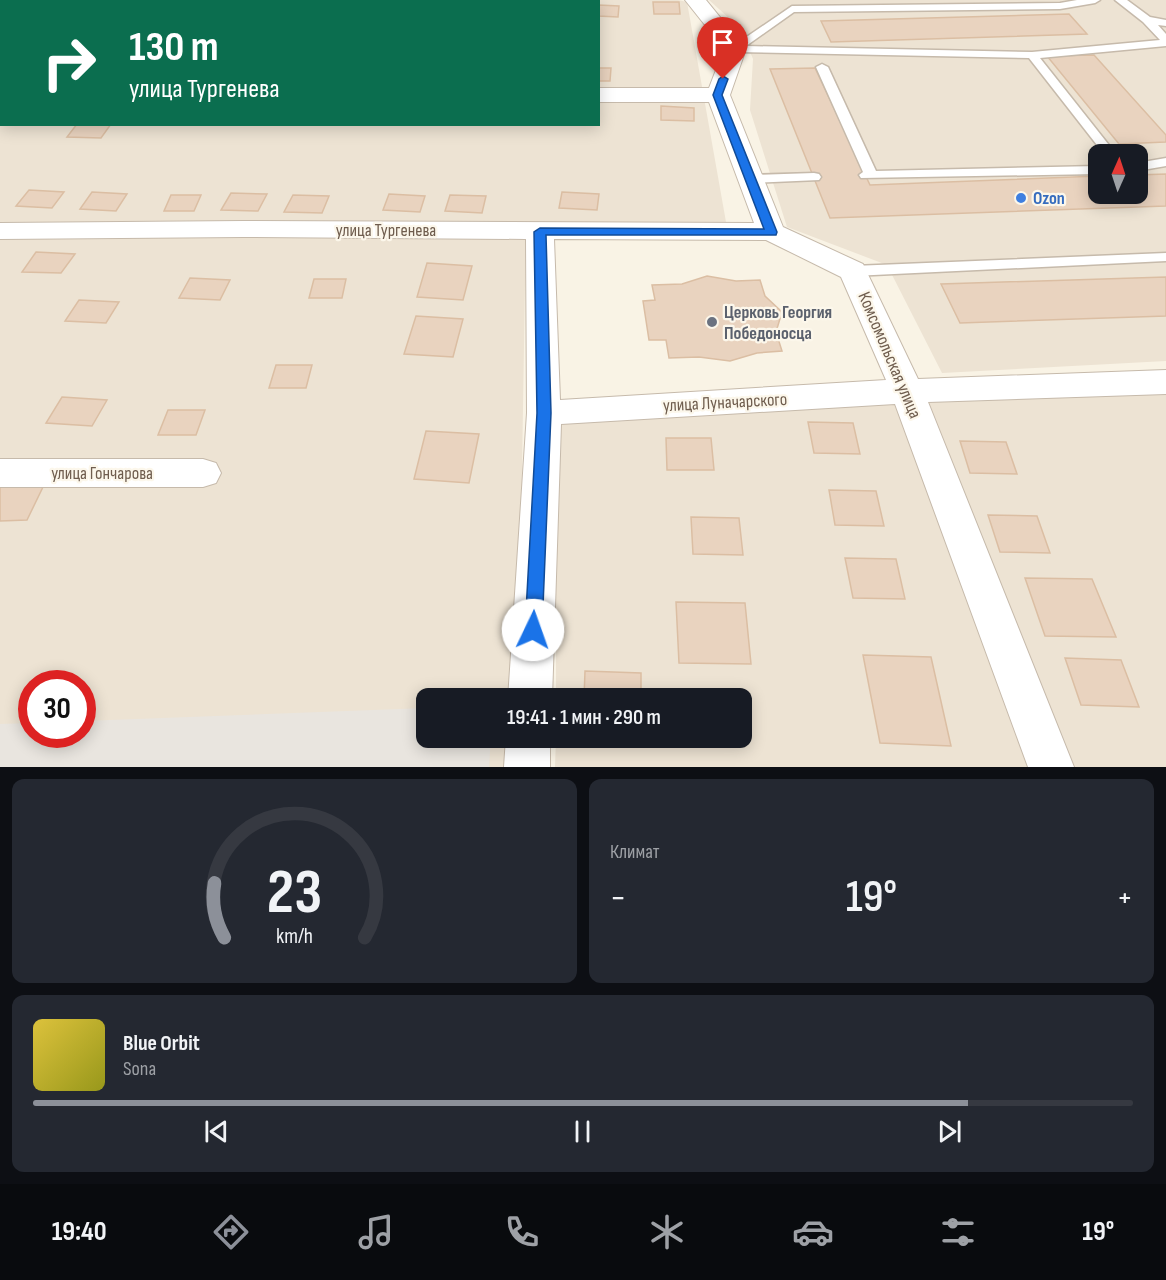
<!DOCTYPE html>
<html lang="ru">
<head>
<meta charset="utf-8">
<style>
	body { margin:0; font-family:"Sofia Sans Condensed",sans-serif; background:#242831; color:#f1f3f6; height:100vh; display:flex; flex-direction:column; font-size:22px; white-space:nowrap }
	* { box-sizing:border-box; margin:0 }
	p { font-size:20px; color:#9ea1a6 }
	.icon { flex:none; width:33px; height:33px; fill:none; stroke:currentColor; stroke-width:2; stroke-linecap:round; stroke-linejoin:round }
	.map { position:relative; height:767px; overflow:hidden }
	.side { display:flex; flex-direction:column; gap:12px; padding:12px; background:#0d0f14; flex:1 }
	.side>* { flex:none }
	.top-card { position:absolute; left:0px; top:0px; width:600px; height:126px; box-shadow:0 3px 15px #0003; background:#0b6e4f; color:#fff; overflow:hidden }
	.needle { width:39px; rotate:3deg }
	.buttons { position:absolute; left:1088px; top:144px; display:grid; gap:12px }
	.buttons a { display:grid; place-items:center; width:60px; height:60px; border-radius:12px; background:#171b24; box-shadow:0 3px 15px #0003; font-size:30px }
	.speed { position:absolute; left:18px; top:670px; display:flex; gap:12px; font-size:30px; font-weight:700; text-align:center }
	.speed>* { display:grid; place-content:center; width:78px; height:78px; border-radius:50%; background:#171b24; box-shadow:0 3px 15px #0003; line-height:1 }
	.speed .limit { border:9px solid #d22; background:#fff; color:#111 }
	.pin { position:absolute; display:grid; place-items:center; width:51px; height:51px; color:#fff; margin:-62px -26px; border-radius:50% 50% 50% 0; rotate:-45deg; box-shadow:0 0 6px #0007 }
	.pin .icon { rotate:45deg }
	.me { position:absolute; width:66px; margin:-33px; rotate:3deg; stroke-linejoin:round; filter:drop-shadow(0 0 4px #0008) }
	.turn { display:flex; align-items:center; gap:21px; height:126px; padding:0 30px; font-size:27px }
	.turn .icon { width:78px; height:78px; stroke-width:2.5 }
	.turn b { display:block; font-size:42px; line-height:51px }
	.big { font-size:45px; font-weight:600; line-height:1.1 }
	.side .card { flex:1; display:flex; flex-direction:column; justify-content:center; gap:9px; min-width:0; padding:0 21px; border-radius:12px; background:#242831 }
	.side .dial { align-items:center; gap:0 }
	.dial svg { height:156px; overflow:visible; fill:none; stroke:#363941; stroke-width:7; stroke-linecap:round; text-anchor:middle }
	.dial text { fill:#f1f3f6; stroke:none }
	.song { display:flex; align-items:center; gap:18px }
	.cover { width:72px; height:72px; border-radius:9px; background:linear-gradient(135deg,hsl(50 70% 55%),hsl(60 70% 35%)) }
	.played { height:6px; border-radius:3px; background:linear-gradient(90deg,#8c9099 85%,#363941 85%) }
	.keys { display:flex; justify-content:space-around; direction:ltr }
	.heat { display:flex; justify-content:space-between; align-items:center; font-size:33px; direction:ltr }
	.side .tiles { flex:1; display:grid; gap:12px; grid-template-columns:1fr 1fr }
	.card:last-child { grid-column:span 2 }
	.trip { position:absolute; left:416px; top:688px; width:336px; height:60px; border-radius:12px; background:#171b24; box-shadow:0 3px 15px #0003; font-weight:600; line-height:60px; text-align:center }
	.tabs { display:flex; height:96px; justify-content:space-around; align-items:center; background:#090b0e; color:#9ea1a6 }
	.tabs .icon { width:42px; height:42px }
	.tabs .on { color:#8c9099 }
	.tabs b { font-size:27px; color:#f1f3f6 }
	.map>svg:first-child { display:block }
	.residential { fill:#ede3d3; fill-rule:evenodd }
	.industrial { fill:#e9e5df }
	.building { fill:#e9d3bf; stroke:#dbbea3; stroke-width:1.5 }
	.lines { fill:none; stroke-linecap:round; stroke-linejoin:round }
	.lane-casing { stroke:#c6baab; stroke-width:3 }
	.street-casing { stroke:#c6baab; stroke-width:2 }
	.lane { fill:#fff; fill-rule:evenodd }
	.street { fill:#fff; fill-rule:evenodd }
	.route { fill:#1a73e8; stroke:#114b97; stroke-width:1.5 }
	.shop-dot { fill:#3f7fe0; stroke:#fcf7eb; stroke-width:2 }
	.worship-dot { fill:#6b7280; stroke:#fcf7eb; stroke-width:2 }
	.labels { text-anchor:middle; stroke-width:4.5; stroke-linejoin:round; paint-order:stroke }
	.shop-label { font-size:18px; font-weight:bold; fill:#366cbe; stroke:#fcf7eb; text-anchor:start }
	.street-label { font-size:18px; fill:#6f5d4e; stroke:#fcf7eb }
	.worship-label { font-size:18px; font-weight:bold; fill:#5b616d; stroke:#fcf7eb; text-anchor:start }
</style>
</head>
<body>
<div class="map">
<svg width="1166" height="767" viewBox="0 0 1166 767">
	<rect width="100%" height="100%" fill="#f9f3e5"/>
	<path class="residential" d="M15,0H678L687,2L726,222H526L521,533L511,699H426V738H509L507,767H0V7L2,124H598V2L12,1ZM32,684H82V735H32Z
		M709,0H1166V361L942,373L887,265L787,227L750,110L753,59L741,29ZM1098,154H1137V194H1098Z
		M1166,389V767H555L556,738H741V699H556V420Z"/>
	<path class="industrial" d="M426,708V738H491L489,767H0V724L31,723L32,735H82L83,721Z"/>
	<path class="building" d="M653,2H679L680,14H654Z
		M598,5L619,6L618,17L598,16Z
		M1069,14L1087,34L831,42L821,21Z
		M1094,55L1166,135V142L1119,144L1047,56Z
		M598,68H611L610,81H598Z
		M815,68L870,185L1098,176V194H1137V175L1166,174V206L830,218L770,69Z
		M661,106L694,108V121L661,120Z
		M77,124H111L101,138L67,137Z
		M29,190L64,192L52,208L16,206Z
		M92,192L127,194L116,211L80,209Z
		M562,192L599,194L597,210L559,208Z
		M231,193L267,194L258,211L221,210Z
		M389,194L425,196L420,212L383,210Z
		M171,195H201L194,211H164Z
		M293,195L329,196L322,213L284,212Z
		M450,195L486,196L482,213L445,211Z
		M36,252L75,254L61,273L22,272Z
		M427,263L472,266L463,300L417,297Z
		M707,276L736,281L760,280L765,296L782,312L776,332L782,351L757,353L730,361L699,357L669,358L666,340H649L643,301L655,300L652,285L682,284Z
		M1166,277V316L960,323L941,284Z
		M190,278L230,280L220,300L179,298Z
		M314,279H346L342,298H309Z
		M79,300L119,302L106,323L65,321Z
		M416,316L463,319L453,357L404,354Z
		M276,365H312L306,388H269Z
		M62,397L107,400L92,426L46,423Z
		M168,410H205L196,435H158Z
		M808,422L853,423L860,454L814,453Z
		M426,431L479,434L469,483L414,479Z
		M666,438H711L714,470H667Z
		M960,441L1006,442L1017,474L970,473Z
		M0,487H43L27,520L0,521Z
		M829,490L876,491L884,526L835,525Z
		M988,515L1037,516L1050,553L1000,552Z
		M691,517L739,518L743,555L693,554Z
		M845,558L896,559L905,599L853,598Z
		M1025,578L1092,579L1116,637L1045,636Z
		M676,602L745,603L751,664L679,663Z
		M863,655L931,657L951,746L880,743Z
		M1065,658L1121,660L1139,707L1081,705Z
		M585,671L641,673V699H584Z"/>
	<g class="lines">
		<g class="lane-casing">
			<path id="lane" d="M1077,0H1100L1095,3L1060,9L794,12L746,46L1032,52L1160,40L1143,22L1115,0H1127L1150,17L1166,20V26L1158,25L1166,34V46L1040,58L1116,154H1104L1029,58L735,52L729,49L792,6L1060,3Z
				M822,64L828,67L876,171L1098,166V174L861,178L859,175L863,172L816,67Z
				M1166,158V166L1137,171V163Z
				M814,173L819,174L821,177L819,180L750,183L743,179L750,175Z
				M1166,253V261L853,276L846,271L853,266Z"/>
		</g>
		<g class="street-casing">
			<path id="street" d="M293,0H589L588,2Z
				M685,0H706L746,49L730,95L783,227L863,264L918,379L1166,370V394L928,402L1074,767H1028L895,404L561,424L552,699H508L527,413L526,239L243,237L0,239V223L243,221L754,223L709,102H598V88H709L724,49ZM554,239L766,240L841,277L886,380L560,400Z
				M0,89H2V103H0Z
				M0,459H203L216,463L221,473L216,483L203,487H0Z
				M506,738H550V767H504Z"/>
		</g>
		<use href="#lane" class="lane"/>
		<use href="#street" class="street"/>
	</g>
	<path class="route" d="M723,76L728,79L722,95L777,232L776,235H546L551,413L542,630L539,635L533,637L527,635L525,630L537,413L534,232L540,228L764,229L713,95L719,79Z"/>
	<circle class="shop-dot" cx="1021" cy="198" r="6"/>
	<circle class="worship-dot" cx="712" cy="322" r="6"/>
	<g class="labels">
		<g class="shop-label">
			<text x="1033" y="204">Ozon</text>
		</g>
		<g class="street-label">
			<text x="386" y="236">улица Тургенева</text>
			<text transform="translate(890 355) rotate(67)" y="6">Комсомольская улица</text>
			<text transform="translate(725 402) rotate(-3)" y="6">улица Луначарского</text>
			<text x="102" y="479">улица Гончарова</text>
		</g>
		<g class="worship-label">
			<text x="724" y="318">Церковь Георгия<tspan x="724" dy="21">Победоносца</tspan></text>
		</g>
	</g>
</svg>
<div class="buttons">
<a><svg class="needle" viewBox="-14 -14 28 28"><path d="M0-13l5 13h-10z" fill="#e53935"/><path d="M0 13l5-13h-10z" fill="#9ea1a6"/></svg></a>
</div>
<div class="speed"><div class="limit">30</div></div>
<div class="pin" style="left:723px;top:79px;background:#d93025"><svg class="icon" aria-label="arrive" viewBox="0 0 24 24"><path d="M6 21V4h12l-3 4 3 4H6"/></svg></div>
<svg class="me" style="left:533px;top:630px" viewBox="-20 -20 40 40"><circle r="19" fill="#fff"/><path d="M0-13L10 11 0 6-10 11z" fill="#1a73e8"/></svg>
<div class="trip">19:41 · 1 мин · 290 m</div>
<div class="top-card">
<div class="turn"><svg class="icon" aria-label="right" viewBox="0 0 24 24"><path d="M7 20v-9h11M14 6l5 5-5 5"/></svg><div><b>130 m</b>улица Тургенева</div></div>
</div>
</div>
<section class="side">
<div class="tiles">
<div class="card dial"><svg viewBox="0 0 100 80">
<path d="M14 69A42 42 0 1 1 86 69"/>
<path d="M14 69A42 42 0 0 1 9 41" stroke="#8c9099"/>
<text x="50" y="56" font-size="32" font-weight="700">23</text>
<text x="50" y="72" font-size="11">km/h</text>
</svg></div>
<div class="card"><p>Климат</p>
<div class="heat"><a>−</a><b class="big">19°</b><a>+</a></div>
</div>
<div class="card">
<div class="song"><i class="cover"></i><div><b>Blue Orbit</b><p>Sona</p></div></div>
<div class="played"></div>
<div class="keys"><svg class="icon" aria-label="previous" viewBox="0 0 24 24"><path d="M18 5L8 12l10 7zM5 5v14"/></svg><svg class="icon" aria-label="pause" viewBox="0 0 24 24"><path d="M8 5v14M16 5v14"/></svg><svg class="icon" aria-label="next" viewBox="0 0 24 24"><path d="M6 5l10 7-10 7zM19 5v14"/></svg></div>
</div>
</div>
</section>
<nav class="tabs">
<b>19:40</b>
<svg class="icon on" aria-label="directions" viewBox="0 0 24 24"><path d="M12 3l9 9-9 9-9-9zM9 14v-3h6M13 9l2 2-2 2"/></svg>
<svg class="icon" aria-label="music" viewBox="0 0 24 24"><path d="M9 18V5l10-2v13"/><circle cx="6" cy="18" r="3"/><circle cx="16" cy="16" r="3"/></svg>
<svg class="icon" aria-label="phone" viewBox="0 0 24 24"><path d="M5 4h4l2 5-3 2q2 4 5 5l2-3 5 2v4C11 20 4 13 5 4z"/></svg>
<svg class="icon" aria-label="climate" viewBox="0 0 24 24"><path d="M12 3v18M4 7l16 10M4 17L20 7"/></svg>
<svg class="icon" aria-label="car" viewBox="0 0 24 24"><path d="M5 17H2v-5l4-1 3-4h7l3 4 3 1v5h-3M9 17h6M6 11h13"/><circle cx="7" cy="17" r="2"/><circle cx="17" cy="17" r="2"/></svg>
<svg class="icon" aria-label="filters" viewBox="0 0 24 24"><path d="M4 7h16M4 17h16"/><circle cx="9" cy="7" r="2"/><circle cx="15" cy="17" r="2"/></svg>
<b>19°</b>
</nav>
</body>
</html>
